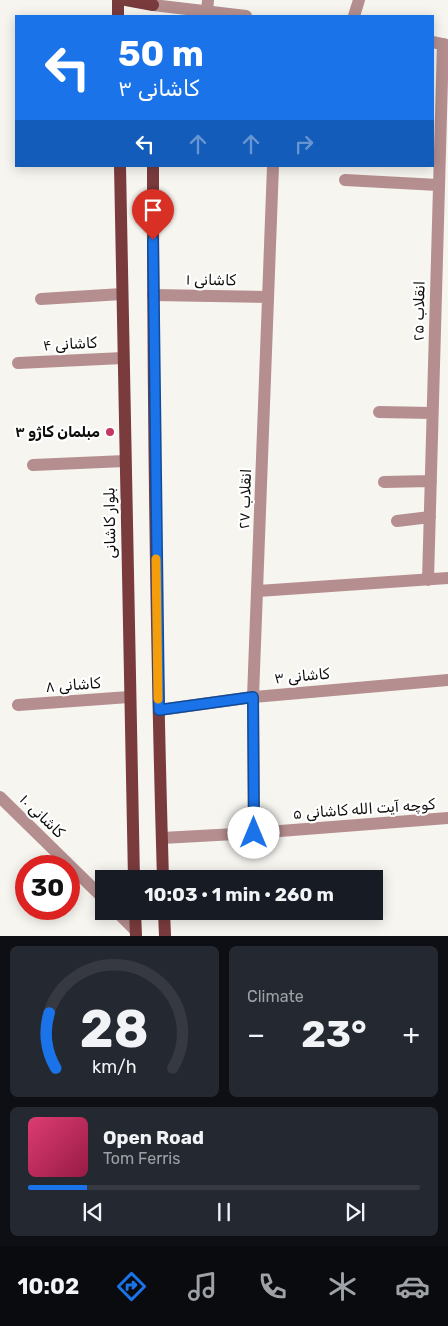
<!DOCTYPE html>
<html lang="en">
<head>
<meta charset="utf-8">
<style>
	body { margin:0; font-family:Rubik,Cairo,sans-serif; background:#242831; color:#f1f3f6; height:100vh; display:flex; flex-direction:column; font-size:19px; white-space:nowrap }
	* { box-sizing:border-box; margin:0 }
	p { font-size:16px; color:#9ea1a6 }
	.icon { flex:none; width:28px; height:28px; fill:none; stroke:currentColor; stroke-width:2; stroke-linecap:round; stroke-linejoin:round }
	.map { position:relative; height:936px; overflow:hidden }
	.drawer { display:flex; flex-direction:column; gap:10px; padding:10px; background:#0d0f14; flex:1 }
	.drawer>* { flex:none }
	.guide { position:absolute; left:15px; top:15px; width:419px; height:152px; border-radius:0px; box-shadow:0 2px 12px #0003; background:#1a73e8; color:#fff; overflow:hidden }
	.speed { position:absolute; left:15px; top:855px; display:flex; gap:10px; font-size:25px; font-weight:700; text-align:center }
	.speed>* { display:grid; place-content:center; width:65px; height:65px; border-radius:50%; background:#171b24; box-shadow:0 2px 12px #0003; line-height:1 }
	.speed .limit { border:8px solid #d22; background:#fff; color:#111 }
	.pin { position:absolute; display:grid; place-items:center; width:42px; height:42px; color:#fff; margin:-51px -21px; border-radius:50% 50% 50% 0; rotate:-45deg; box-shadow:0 0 5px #0007 }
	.pin .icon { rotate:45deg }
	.me { position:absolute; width:55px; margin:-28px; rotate:0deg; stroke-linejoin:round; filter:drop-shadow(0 0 4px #0008) }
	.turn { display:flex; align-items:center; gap:18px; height:105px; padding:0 20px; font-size:22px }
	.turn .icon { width:65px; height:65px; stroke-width:2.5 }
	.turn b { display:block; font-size:35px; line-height:42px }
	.lanes { display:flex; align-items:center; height:48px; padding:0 20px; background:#0003; justify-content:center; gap:25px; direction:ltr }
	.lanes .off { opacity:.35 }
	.big { font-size:38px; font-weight:700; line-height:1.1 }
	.drawer .tile { flex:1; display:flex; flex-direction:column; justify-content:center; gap:8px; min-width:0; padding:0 18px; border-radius:8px; background:#242831 }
	.drawer .dial { align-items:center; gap:0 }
	.dial svg { height:130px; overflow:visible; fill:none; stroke:#363941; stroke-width:7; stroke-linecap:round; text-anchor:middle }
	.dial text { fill:#f1f3f6; stroke:none }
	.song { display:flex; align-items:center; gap:15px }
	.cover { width:60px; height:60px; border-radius:8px; background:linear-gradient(135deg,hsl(340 70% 55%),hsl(340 70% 35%)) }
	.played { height:5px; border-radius:2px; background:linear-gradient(90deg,#1a73e8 15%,#363941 15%) }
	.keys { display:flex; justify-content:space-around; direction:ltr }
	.heat { display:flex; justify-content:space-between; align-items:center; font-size:28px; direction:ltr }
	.drawer .tiles { flex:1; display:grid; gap:10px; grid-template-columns:1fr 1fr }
	.tile:last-child { grid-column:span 2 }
	.trip { position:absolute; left:95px; top:870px; width:288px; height:50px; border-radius:0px; background:#171b24; box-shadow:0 2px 12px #0003; font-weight:700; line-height:50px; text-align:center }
	.dock { display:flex; height:80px; justify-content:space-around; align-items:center; background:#090b0e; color:#9ea1a6 }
	.dock .icon { width:35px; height:35px }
	.dock .selected { color:#1a73e8 }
	.dock b { font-size:22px; color:#f1f3f6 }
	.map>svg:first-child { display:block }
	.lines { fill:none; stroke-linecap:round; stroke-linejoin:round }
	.minor { stroke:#b58f8f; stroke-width:12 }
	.tertiary { stroke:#b58f8f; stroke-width:12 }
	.primary { stroke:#7a3b3d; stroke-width:12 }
	.route-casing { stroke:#114b97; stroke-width:12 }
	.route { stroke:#1a73e8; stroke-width:9 }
	.slow { stroke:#f59e0b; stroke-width:9 }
	.poi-dot { fill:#c53764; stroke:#fff; stroke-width:2 }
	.labels { text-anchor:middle; stroke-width:4.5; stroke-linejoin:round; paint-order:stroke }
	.street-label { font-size:15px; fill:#0d0d0b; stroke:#fff }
	.poi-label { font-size:15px; font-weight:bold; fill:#0d0d0b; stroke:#fff; text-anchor:end }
</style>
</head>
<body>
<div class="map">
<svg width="448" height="936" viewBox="0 0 448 936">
	<rect width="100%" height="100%" fill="#f7f5f0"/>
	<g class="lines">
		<path class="minor" d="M207,12L208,0
			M354,16L359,0
			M345,180L438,185
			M153,295L268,297
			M41,299L122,294
			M18,363L123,358
			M379,412L432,413
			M33,465L125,461
			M384,482L431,481
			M397,521L430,517
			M428,580L443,44
			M258,591L448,578
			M18,705L129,697
			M159,710L253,697L448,680
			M0,797L104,899
			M254,833L253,697L273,166
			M162,838L254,833L448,818
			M116,911L135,930"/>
		<path class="tertiary" d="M153,5L246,16
			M432,42L448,45"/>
		<path class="primary" d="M118,0V16
			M126,0L153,5
			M120,166L134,879
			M153,166C153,404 156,641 163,879
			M135,911L136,936
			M164,911L165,936"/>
	</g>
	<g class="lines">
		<g class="route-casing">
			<path id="route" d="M153,240L159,710L253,697L254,833"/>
		</g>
		<use href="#route" class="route"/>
		<path class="slow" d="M156,559L158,699"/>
	</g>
	<circle class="poi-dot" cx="110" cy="432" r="5"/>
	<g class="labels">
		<g class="street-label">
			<text transform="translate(211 280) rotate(1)" y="5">۱ کاشانی</text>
			<text transform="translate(419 311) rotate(-89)" y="5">انقلاب ۲۵</text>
			<text transform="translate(70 344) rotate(-3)" y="5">۴ کاشانی</text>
			<text transform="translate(245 499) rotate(-88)" y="5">انقلاب ۲۷</text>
			<text transform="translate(110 523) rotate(-91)" y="5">بلوار کاشانی</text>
			<text transform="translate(302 676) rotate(-5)" y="5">۳ کاشانی</text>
			<text transform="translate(73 685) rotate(-4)" y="5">۸ کاشانی</text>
			<text transform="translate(364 809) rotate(-4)" y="5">کوچه آیت الله کاشانی ۵</text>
			<text transform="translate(42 816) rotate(44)" y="5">۱۰ کاشانی</text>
		</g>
		<g class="poi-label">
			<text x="100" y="437">مبلمان کاژو ۳</text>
		</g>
	</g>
</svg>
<div class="speed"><div class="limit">30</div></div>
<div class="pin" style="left:153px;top:240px;background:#d93025"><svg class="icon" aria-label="arrive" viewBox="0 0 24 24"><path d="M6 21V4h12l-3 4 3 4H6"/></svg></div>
<svg class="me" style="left:254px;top:833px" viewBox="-20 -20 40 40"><circle r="19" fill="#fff"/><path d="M0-13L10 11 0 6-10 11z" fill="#1a73e8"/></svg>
<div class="trip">10:03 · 1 min · 260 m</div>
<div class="guide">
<div class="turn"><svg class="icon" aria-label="left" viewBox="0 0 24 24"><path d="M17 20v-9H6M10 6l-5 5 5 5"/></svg><div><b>50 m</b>۳ کاشانی</div></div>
<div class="lanes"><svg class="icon" aria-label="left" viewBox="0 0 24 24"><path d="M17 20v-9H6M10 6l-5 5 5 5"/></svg><svg class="icon off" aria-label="ahead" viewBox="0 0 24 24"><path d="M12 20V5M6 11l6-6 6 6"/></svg><svg class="icon off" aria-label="ahead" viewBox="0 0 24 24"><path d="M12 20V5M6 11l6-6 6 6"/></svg><svg class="icon off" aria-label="right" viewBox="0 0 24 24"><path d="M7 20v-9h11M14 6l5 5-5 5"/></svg></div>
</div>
</div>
<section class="drawer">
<div class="tiles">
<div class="tile dial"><svg viewBox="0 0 100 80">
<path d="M14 69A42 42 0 1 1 86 69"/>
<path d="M14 69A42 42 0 0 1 10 35" stroke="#1a73e8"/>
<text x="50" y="56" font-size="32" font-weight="700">28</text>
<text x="50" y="72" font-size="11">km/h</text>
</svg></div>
<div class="tile"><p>Climate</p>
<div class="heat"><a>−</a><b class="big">23°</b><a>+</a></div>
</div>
<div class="tile">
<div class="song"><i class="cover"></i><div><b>Open Road</b><p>Tom Ferris</p></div></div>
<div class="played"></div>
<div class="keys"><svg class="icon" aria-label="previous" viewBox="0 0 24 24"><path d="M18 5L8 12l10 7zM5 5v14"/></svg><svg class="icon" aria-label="pause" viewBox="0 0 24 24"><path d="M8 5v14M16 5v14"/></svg><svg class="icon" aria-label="next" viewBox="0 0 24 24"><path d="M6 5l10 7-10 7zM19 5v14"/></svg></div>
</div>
</div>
</section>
<nav class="dock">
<b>10:02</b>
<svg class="icon selected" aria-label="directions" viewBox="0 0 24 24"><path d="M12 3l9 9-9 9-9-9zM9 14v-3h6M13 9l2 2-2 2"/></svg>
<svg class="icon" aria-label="music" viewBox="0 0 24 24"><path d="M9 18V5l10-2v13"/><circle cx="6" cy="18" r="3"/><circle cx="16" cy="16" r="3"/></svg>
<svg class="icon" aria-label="phone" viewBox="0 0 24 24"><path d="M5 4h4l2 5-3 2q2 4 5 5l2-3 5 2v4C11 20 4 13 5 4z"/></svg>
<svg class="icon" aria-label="climate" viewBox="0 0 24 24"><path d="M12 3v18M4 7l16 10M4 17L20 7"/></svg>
<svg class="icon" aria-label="car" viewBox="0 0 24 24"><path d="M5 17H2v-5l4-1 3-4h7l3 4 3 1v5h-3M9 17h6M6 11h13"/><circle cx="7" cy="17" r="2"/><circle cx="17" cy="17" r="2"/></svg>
</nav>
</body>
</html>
